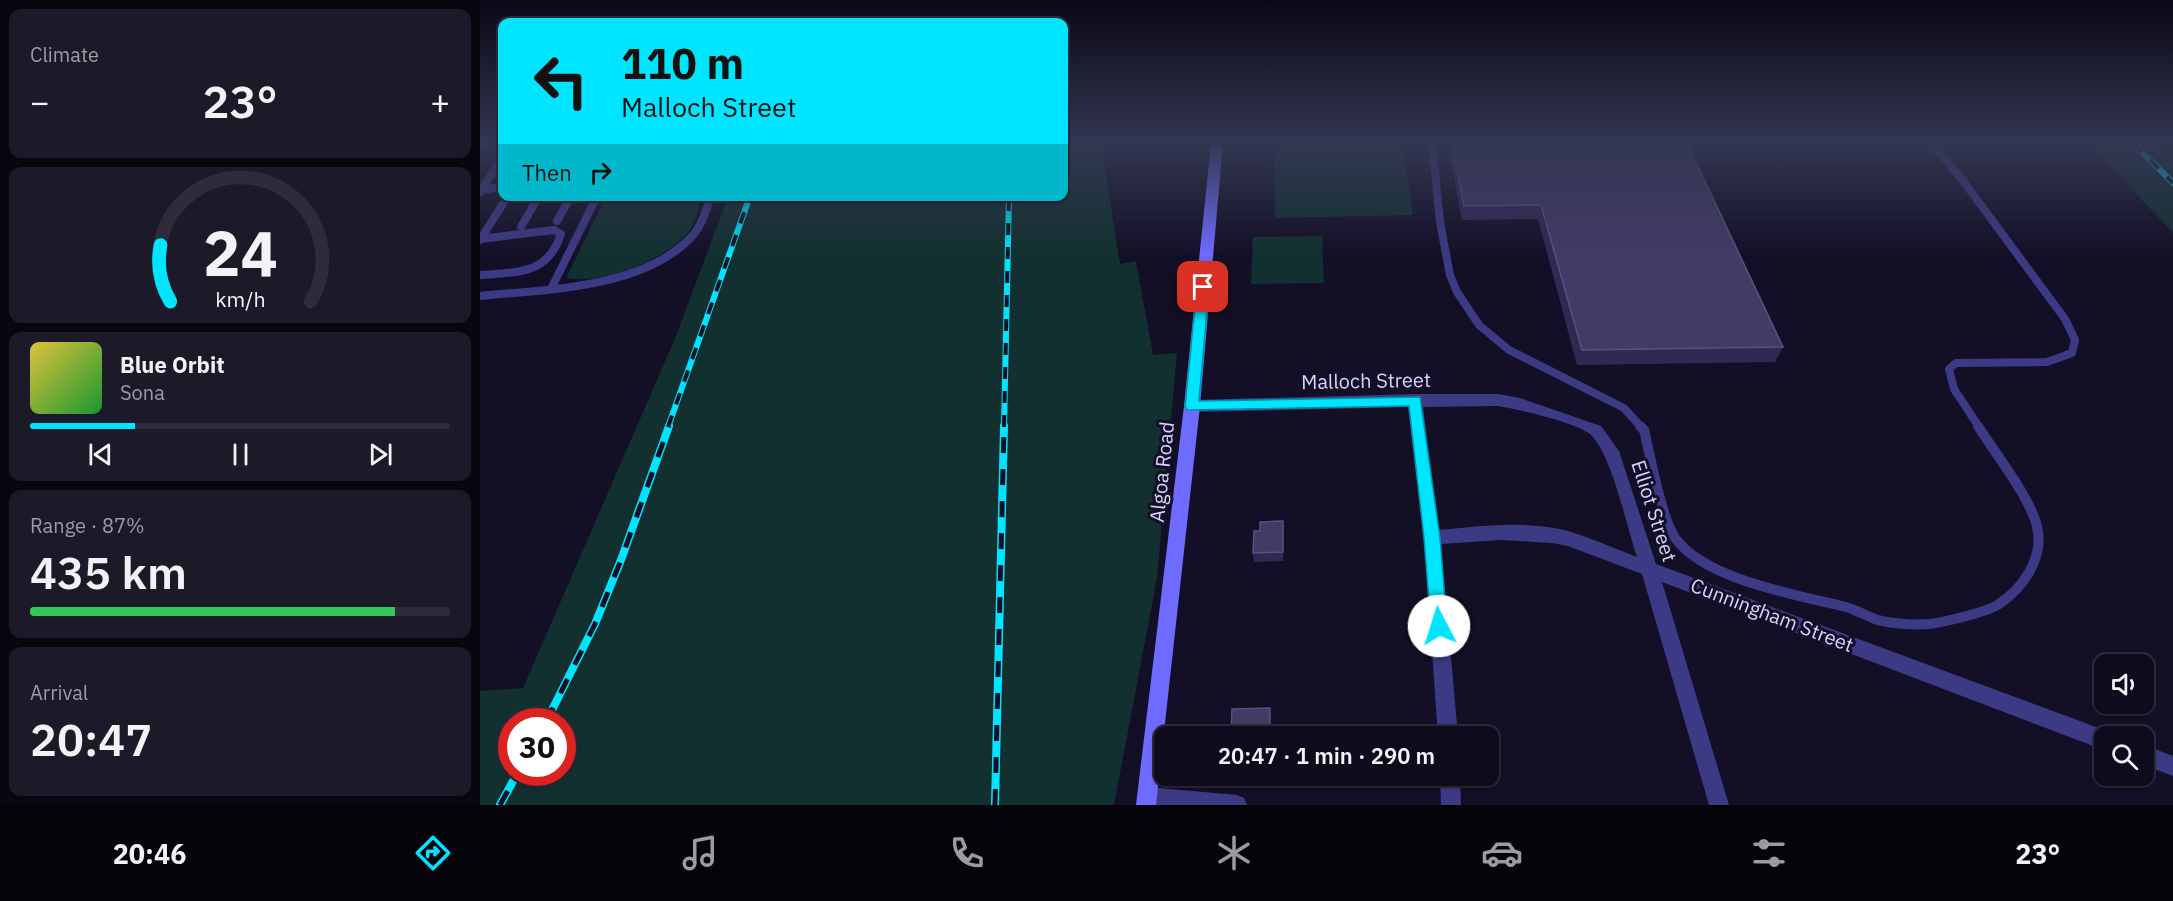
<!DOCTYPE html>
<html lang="en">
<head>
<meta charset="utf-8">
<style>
	body { margin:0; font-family:"IBM Plex Sans",sans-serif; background:#1c1929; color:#f1f3f6; height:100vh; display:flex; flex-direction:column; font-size:22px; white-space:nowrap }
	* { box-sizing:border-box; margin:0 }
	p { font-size:20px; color:#9b9ba3 }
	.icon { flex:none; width:33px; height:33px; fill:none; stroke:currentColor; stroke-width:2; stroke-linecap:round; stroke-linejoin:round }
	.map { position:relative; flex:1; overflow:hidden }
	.sheet { display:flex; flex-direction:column; gap:9px; padding:9px; background:#08060f; width:480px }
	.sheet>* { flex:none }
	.guide { position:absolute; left:18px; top:18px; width:570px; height:183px; border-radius:12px; box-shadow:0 2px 4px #0004,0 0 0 2px #2e2b3b; background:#00e5ff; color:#111; overflow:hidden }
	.buttons { position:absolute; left:1614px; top:654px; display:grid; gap:12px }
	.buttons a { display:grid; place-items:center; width:60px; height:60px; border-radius:12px; background:#0e0b1c; box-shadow:0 2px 4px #0004,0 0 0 2px #2e2b3b; font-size:30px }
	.speed { position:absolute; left:18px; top:708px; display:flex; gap:12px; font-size:30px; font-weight:700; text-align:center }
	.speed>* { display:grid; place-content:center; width:78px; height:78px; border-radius:50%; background:#0e0b1c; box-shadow:0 2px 4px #0004,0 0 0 2px #2e2b3b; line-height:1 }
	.speed .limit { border:9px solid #d22; background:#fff; color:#111 }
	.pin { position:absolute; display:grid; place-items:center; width:51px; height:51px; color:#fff; margin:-26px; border-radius:12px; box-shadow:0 3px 9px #0006 }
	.me { position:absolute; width:66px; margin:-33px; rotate:355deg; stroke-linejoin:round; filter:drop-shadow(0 0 4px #0008) }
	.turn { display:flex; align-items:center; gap:21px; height:126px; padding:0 24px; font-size:27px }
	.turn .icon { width:78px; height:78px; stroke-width:2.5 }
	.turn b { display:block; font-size:42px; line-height:51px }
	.then { display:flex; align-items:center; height:57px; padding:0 24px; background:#0003; gap:12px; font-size:22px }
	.big { font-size:45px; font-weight:600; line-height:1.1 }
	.sheet .card { flex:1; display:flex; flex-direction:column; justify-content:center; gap:9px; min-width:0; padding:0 21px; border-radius:12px; background:#1c1929 }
	.sheet .dial { align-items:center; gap:0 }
	.dial svg { height:156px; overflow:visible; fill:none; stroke:#2e2b3b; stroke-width:7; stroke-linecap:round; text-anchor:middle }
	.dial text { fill:#f1f3f6; stroke:none }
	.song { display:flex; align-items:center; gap:18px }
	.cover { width:72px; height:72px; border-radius:9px; background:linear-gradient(135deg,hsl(50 70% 55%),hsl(130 70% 35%)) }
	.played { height:6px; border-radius:3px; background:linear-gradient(90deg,#00e5ff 25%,#2e2b3b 25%) }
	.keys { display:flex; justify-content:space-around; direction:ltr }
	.heat { display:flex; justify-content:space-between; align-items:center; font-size:33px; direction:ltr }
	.charge { height:9px; border-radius:4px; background:linear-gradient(90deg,#34c759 87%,#2e2b3b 0) }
	.trip { position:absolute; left:674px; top:726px; width:345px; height:60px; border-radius:12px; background:#0e0b1c; box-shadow:0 2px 4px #0004,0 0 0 2px #2e2b3b; font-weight:600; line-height:60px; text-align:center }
	.menu { display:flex; height:96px; justify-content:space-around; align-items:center; background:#06040b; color:#9b9ba3 }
	.menu .icon { width:42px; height:42px }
	.menu .active { color:#00e5ff }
	.menu b { font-size:27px; color:#f1f3f6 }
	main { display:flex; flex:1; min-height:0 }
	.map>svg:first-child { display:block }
	.green { fill:#12302f; fill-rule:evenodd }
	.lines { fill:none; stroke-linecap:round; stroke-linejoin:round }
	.lane-far1 { stroke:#3d3a85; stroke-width:8 }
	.lane { stroke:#3d3a85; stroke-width:10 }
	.street { fill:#3d3a85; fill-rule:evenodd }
	.secondary { fill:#6f6bff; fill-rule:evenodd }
	.rail-far1-casing { stroke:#00e5ff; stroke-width:6 }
	.rail-casing { stroke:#00e5ff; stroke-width:8 }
	.rail-far1 { stroke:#130f26; stroke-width:4; stroke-dasharray:12; stroke-linecap:butt }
	.rail { stroke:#130f26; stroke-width:5; stroke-dasharray:16; stroke-linecap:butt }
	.wall { fill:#312854 }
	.shaded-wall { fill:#1d163a }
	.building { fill:#433a66; stroke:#5a527e; stroke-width:1.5 }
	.route { fill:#00e5ff; stroke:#0095a6; stroke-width:1.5 }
	.labels { text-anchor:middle; stroke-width:6; stroke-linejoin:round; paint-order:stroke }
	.street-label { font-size:20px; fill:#d9d4ff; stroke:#130f26 }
</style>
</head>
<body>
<main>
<section class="sheet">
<div class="card"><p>Climate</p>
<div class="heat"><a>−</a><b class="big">23°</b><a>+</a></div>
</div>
<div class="card dial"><svg viewBox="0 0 100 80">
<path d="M14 69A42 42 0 1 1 86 69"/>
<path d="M14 69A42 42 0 0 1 9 40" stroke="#00e5ff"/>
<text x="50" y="56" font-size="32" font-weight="700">24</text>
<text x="50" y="72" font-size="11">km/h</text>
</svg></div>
<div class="card">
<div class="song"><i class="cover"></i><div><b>Blue Orbit</b><p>Sona</p></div></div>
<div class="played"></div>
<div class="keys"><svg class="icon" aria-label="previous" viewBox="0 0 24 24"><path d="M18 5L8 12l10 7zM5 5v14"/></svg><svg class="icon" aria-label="pause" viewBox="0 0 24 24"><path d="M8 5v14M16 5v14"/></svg><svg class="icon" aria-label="next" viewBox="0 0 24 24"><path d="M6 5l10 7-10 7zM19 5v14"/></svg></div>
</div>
<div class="card"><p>Range · 87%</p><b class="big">435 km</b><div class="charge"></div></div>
<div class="card"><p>Arrival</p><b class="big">20:47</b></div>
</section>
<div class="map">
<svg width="1693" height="805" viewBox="0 0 1693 805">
	<rect width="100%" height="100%" fill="#130f26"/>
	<path class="green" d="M584,143H621L640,264L656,261L673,355L697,353L677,578L634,805H0V691L43,688L196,336L248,197L584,196ZM32,722H82V772H32Z
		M794,143H922L933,215L795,218Z
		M1609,143H1678L1693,157V233Z
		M126,197H221C218,207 216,223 209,231C186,260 124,285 87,278L88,274Z
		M842,236L844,283L771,284L773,237Z"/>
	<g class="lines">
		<path class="lane-far1" d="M952,143L960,222L970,275L977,292L999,325L1029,350L1144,408L1161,427
			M1452,143L1484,182L1585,319L1595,340L1592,353L1567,362L1476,363L1469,369L1474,389L1499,427
			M0,146L2,143
			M0,190L22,187
			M0,192L22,158
			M77,221L91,196
			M41,227L59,196
			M0,239L74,230L81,234C68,275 37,272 0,275
			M0,240L28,196
			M72,287L117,196
			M0,296C68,289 166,289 214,234C223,224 226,209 231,196"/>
		<path class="lane" d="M1160,426L1164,430C1170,455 1182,521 1196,539C1226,580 1318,595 1366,607C1376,610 1385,615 1395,619C1409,624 1435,625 1450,624C1464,622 1508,612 1519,604C1543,588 1562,560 1558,532C1555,503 1514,452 1498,426"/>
		<path class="street" d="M935,394H1018L1040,398L1121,426L1139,451L1176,564L1624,730L1631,733L1632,736H1624V750L1182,582L1249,805H1229L1162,574L1088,546L1072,543L1021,540L961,544L978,736H958L944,538L928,407L712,412L707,410L704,406L707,402L712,400ZM1018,406C1037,409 1098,423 1111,435C1132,455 1147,528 1157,557C1134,548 1111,538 1088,531C1046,520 1002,526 959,530L943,407Z
			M1664,745L1693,756V776L1664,765Z
			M960,776H980L981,805H961Z
			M668,787L757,795L764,798L767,805H663L658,797L661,790Z"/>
		<path class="secondary" d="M731,143H743L720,406L676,805H656L704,406Z"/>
		<g class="rail-far1-casing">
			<path id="rail-far1" d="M1653,143L1693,183
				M188,427L270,196
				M524,427L529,196"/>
		</g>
		<g class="rail-casing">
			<path id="rail" d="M66,722L115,624L141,560L189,426
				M20,805L38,772
				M515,805L524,426"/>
		</g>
		<use href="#rail-far1" class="rail-far1"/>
		<use href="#rail" class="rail"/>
	</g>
	<path class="wall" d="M971,143H1207L1303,347L1295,362L1097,365L1058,219L982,220L970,156Z
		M803,521V561L774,562L773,553L780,531Z"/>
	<path class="shaded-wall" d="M790,708L791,716V736H790Z"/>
	<path class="building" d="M972,143H1207L1303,347L1102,350L1061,205L984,206Z
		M803,521V552L773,553L774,531H780V522Z
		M790,708V736H751L752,709Z"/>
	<linearGradient id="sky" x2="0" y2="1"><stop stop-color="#0a0815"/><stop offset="0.56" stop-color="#333752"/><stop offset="1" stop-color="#333752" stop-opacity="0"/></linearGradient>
	<rect width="1693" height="256" fill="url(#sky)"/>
	<path class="route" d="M723,282L729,287L719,401L940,397L960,538L967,626L965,632L959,634L953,632L951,626L944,538L929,406L707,410L705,406L717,287Z"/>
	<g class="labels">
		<g class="street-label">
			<text transform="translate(886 381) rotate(-1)" y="7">Malloch Street</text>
			<text transform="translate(682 472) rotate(-84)" y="7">Algoa Road</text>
			<text transform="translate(1174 511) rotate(72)" y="7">Elliot Street</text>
			<text transform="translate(1292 615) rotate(21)" y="7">Cunningham Street</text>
		</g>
	</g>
</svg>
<div class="buttons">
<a><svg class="icon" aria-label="sound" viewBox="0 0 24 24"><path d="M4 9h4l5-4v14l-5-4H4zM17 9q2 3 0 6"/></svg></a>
<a><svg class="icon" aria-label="search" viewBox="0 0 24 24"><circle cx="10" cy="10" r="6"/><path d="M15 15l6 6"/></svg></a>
</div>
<div class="speed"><div class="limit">30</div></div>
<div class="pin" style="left:723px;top:287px;background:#d93025"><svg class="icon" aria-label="arrive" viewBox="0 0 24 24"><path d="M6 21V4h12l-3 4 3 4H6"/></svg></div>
<svg class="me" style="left:959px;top:626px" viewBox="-20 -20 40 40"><circle r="19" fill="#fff"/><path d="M0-13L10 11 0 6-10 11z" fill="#00e5ff"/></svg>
<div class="trip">20:47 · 1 min · 290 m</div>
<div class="guide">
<div class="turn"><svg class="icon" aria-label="left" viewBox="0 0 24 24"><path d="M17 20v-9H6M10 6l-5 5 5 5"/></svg><div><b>110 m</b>Malloch Street</div></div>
<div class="then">Then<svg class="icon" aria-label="right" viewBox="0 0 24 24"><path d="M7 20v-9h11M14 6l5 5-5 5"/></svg></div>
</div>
</div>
</main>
<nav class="menu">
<b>20:46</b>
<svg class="icon active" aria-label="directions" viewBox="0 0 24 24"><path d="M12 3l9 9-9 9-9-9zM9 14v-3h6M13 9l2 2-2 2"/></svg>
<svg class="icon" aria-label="music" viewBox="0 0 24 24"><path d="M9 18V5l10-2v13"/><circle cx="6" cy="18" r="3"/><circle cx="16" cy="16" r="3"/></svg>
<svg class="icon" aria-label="phone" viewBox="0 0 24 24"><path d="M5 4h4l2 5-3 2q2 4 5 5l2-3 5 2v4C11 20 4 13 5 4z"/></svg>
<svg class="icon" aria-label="climate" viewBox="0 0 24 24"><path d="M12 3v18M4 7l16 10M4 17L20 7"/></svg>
<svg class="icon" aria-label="car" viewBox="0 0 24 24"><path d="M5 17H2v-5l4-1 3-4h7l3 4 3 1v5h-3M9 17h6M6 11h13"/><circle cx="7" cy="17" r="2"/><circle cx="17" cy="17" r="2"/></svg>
<svg class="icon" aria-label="filters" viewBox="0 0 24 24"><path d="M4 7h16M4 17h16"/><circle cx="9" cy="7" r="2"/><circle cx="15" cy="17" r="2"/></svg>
<b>23°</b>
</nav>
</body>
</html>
